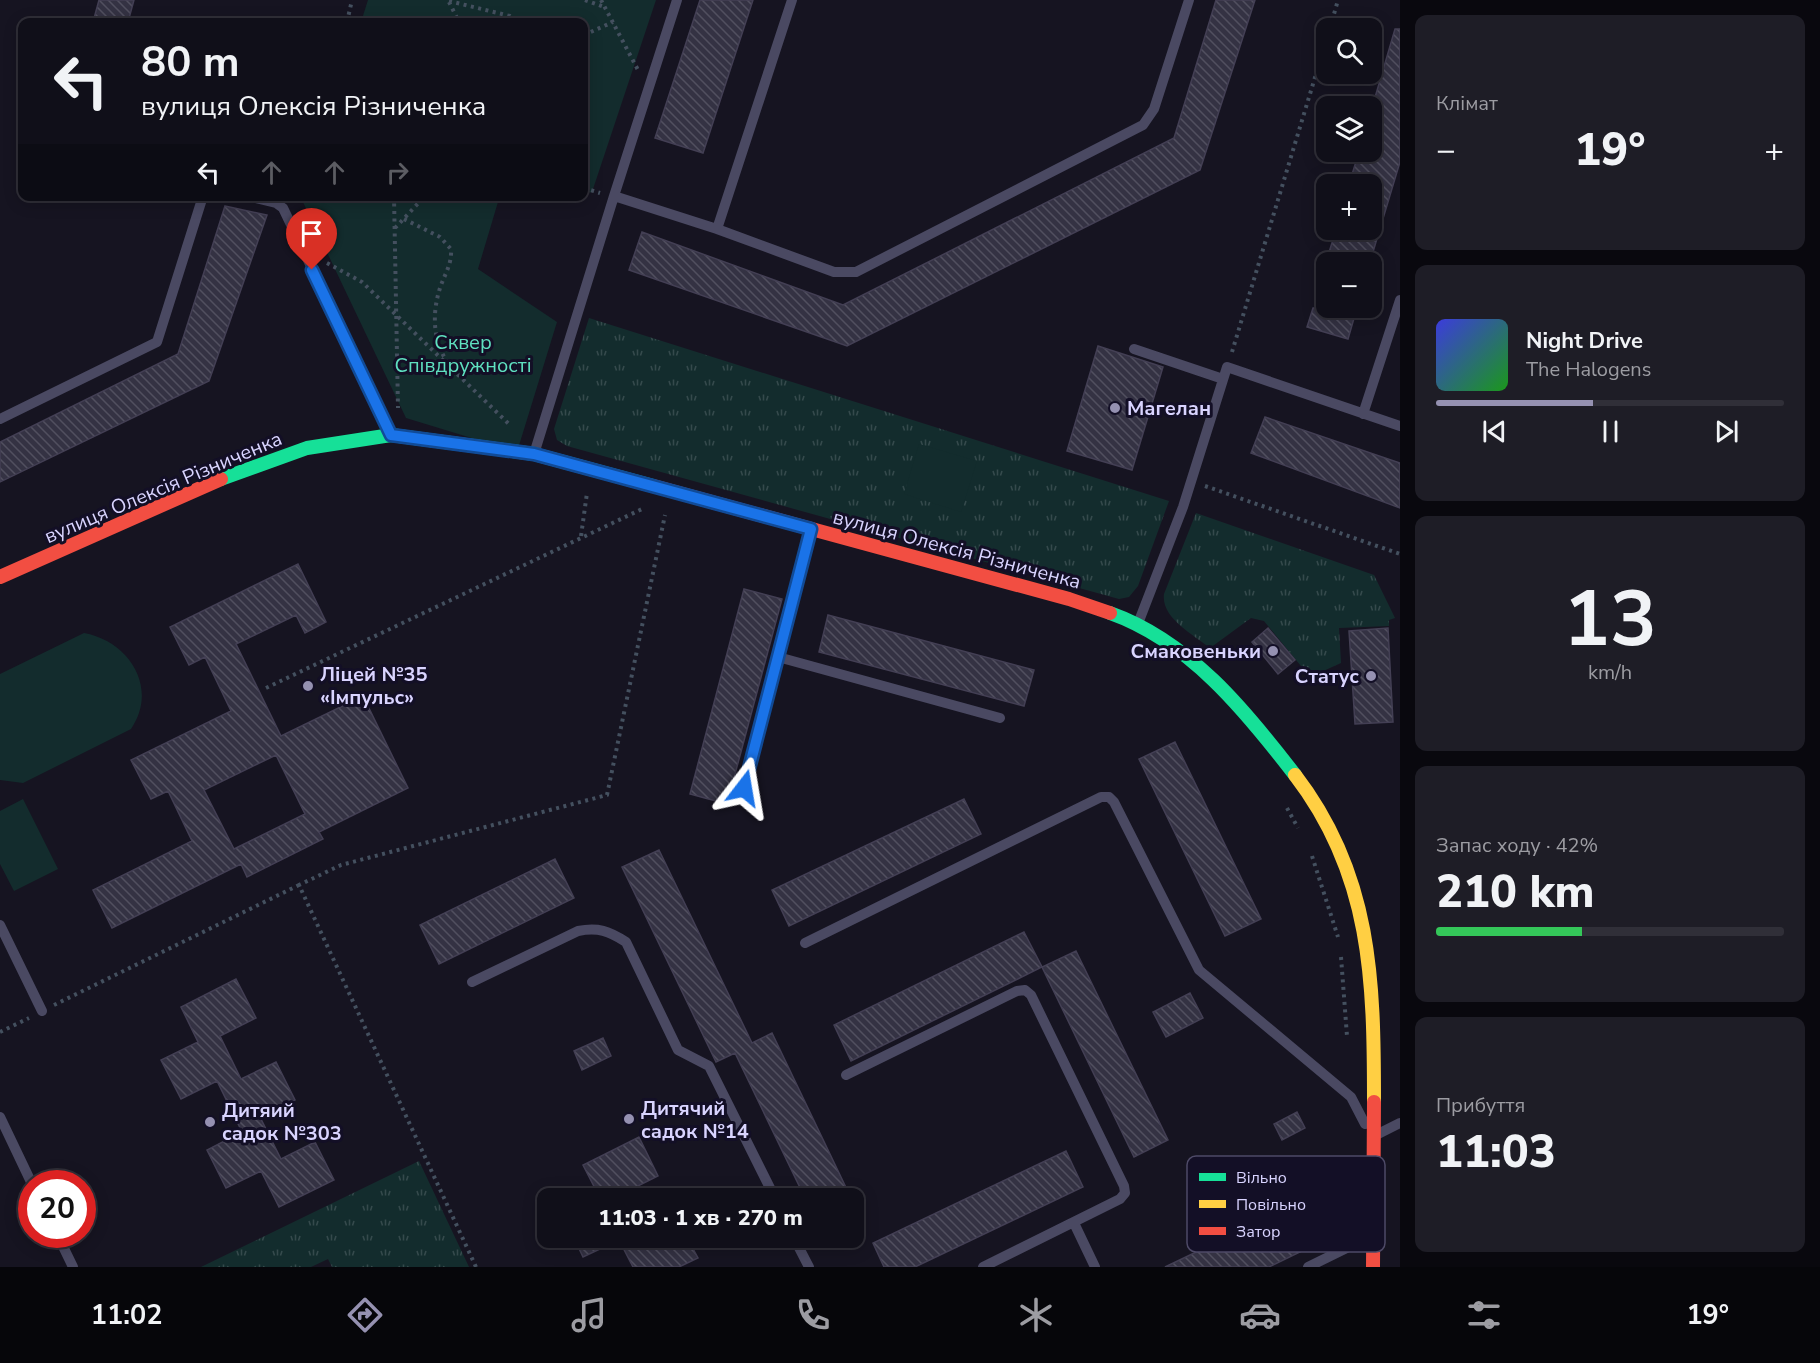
<!DOCTYPE html>
<html lang="uk">
<head>
<meta charset="utf-8">
<style>
	body { margin:0; font-family:"Nunito Sans",sans-serif; background:#1e1d26; color:#f1f3f6; height:100vh; display:flex; flex-direction:column; font-size:22px; white-space:nowrap }
	* { box-sizing:border-box; margin:0 }
	p { font-size:20px; color:#9c9ca2 }
	.icon { flex:none; width:33px; height:33px; fill:none; stroke:currentColor; stroke-width:2; stroke-linecap:round; stroke-linejoin:round }
	.map { position:relative; flex:1; overflow:hidden }
	.sheet { display:flex; flex-direction:column; gap:15px; padding:15px; background:#09080e; width:420px }
	.sheet>* { flex:none }
	.top-card { position:absolute; left:18px; top:18px; width:570px; height:183px; border-radius:12px; box-shadow:0 3px 15px #0003,0 0 0 2px #302f38; background:#100f19; color:#f1f3f6; overflow:hidden }
	.tools { position:absolute; left:1316px; top:18px; display:grid; gap:12px }
	.tools a { display:grid; place-items:center; width:66px; height:66px; border-radius:12px; background:#100f19; box-shadow:0 3px 15px #0003,0 0 0 2px #302f38; font-size:30px }
	.speed { position:absolute; left:18px; top:1170px; display:flex; gap:12px; font-size:30px; font-weight:700; text-align:center }
	.speed>* { display:grid; place-content:center; width:78px; height:78px; border-radius:50%; background:#100f19; box-shadow:0 3px 15px #0003,0 0 0 2px #302f38; line-height:1 }
	.speed .limit { border:9px solid #d22; background:#fff; color:#111 }
	.pin { position:absolute; display:grid; place-items:center; width:51px; height:51px; color:#fff; margin:-62px -26px; border-radius:50% 50% 50% 0; rotate:-45deg; box-shadow:0 0 6px #0007 }
	.pin .icon { rotate:45deg }
	.me { position:absolute; width:66px; margin:-33px; rotate:14deg; stroke-linejoin:round; filter:drop-shadow(0 0 4px #0008) }
	.turn { display:flex; align-items:center; gap:21px; height:126px; padding:0 24px; font-size:27px }
	.turn .icon { width:78px; height:78px; stroke-width:2.5 }
	.turn b { display:block; font-size:42px; line-height:51px }
	.lanes { display:flex; align-items:center; height:57px; padding:0 24px; background:#0003; justify-content:center; gap:30px; direction:ltr }
	.lanes .off { opacity:.35 }
	.big { font-size:45px; font-weight:800; line-height:1.1 }
	.sheet .card { flex:1; display:flex; flex-direction:column; justify-content:center; gap:9px; min-width:0; padding:0 21px; border-radius:12px; background:#1e1d26 }
	.sheet .dial { align-items:center; gap:0 }
	.dial b { font-size:78px; line-height:1 }
	.song { display:flex; align-items:center; gap:18px }
	.cover { width:72px; height:72px; border-radius:9px; background:linear-gradient(135deg,hsl(240 70% 55%),hsl(120 70% 35%)) }
	.played { height:6px; border-radius:3px; background:linear-gradient(90deg,#9591b1 45%,#302f38 45%) }
	.keys { display:flex; justify-content:space-around; direction:ltr }
	.heat { display:flex; justify-content:space-between; align-items:center; font-size:33px; direction:ltr }
	.charge { height:9px; border-radius:4px; background:linear-gradient(90deg,#34c759 42%,#302f38 0) }
	.trip { position:absolute; left:537px; top:1188px; width:327px; height:60px; border-radius:12px; background:#100f19; box-shadow:0 3px 15px #0003,0 0 0 2px #302f38; font-weight:800; line-height:60px; text-align:center }
	.menu { display:flex; height:96px; justify-content:space-around; align-items:center; background:#06060a; color:#9c9ca2 }
	.menu .icon { width:42px; height:42px }
	.menu .on { color:#9591b1 }
	.menu b { font-size:27px; color:#f1f3f6 }
	main { display:flex; flex:1; min-height:0 }
	.map>svg:first-child { display:block }
	.grass { fill:url(#grass-tufts) }
	.park { fill:#132c2d }
	.building { fill:url(#building-back-hatch); stroke:#433f54; stroke-width:1.5; fill-rule:evenodd }
	.lines { fill:none; stroke-linecap:round; stroke-linejoin:round }
	.path { stroke:#44505f; stroke-width:4; stroke-dasharray:3 4.5; stroke-linecap:butt }
	.lane { stroke:#4a4962; stroke-width:10 }
	.fast { stroke:#16e098; stroke-width:14 }
	.slow { stroke:#ffcf43; stroke-width:14 }
	.jam { stroke:#f24e42; stroke-width:14 }
	.route-casing { stroke:#114b97; stroke-width:15 }
	.route { stroke:#1a73e8; stroke-width:10 }
	.poi-dot { fill:#9591b1; stroke:#130f26; stroke-width:2 }
	.labels { text-anchor:middle; stroke-width:6; stroke-linejoin:round; paint-order:stroke }
	.park-label { font-size:20px; fill:#5fe0c0; stroke:#130f26 }
	.poi-label { font-size:20px; font-weight:bold; fill:#d9d4ff; stroke:#130f26; text-anchor:start }
	.street-label { font-size:20px; fill:#d9d4ff; stroke:#130f26 }
	.key { fill:#130f26; stroke:#4e4a67; stroke-width:1.5 }
	.key-label { font-size:16px; fill:#d9d4ff }
</style>
</head>
<body>
<main>
<div class="map">
<svg width="1400" height="1267" viewBox="0 0 1400 1267">
	<defs>
		<pattern id="grass-tufts" width="24" height="20" patternUnits="userSpaceOnUse" patternTransform="scale(1.5)"><rect width="24" height="20" fill="#132c2d"/><path d="M3 7l-1-3M5 7V3M7 7l1-3M15 17l-1-3M17 17v-4M19 17l1-3" fill="none" stroke="#354a4c"/></pattern>
		<pattern id="building-back-hatch" width="6" height="6" patternUnits="userSpaceOnUse" patternTransform="scale(1.5)"><rect width="6" height="6" fill="#343243"/><path d="M-1 5l2 2M0 0l6 6M5-1l2 2" fill="none" stroke="#514f5f"/></pattern>
	</defs>
	<rect width="100%" height="100%" fill="#161421"/>
	<path class="grass" d="M589,318L1169,501L1138,586L1129,597L1119,599L567,446L557,440L554,429Z
		M1196,513L1374,575L1395,618L1389,620V626L1339,628L1341,663L1310,677L1264,621L1251,618L1210,648C1193,634 1161,618 1164,594Z
		M419,1161L469,1267H332L328,1259L311,1267H201Z"/>
	<path class="park" d="M368,0H656L592,192L584,193V22H361Z
		M304,196L549,197L498,202L478,269L557,322L517,452L406,418L302,200Z
		M919,444L977,461L961,512L904,494Z
		M84,633C129,641 159,688 131,729L23,783L0,780V674Z
		M23,799L58,869L14,891L0,864V811Z"/>
	<path class="building" d="M99,0H134L128,22H93Z
		M700,0H753L703,153L655,138Z
		M1216,0H1255L1200,170L847,346L629,270L642,232L843,305L1174,138Z
		M1395,29H1400V162L1370,262H1326L1336,230H1371V184H1349L1359,152H1371V111Z
		M225,206L267,215L209,381L0,482V442L178,354Z
		M1313,308H1357L1348,339L1307,327Z
		M1098,346L1163,367L1132,470L1067,451Z
		M1265,417L1400,463V508L1251,453Z
		M298,564L326,622L305,633L296,615L236,644L281,736L363,696L408,788L319,832L323,839L247,877L241,864L112,928L93,890L192,841L168,791L151,799L131,760L231,711L205,657L189,665L170,627ZM276,755L305,814L234,849L204,790Z
		M744,589L782,599L727,804L690,794Z
		M828,615L1034,670L1024,706L819,652Z
		M1268,628L1295,660L1278,674L1252,642Z
		M1388,628L1393,722L1355,724L1349,631Z
		M1175,742L1261,919L1225,936L1139,759Z
		M964,799L981,834L789,926L772,890Z
		M659,850L752,1043L772,1033L851,1198H805L735,1053L716,1062L622,867Z
		M555,859L574,898L439,964L420,925Z
		M1024,932L1042,967L851,1061L834,1025Z
		M1076,951L1168,1140L1134,1157L1042,967Z
		M236,979L256,1018L220,1036L241,1079L276,1062L295,1100L260,1117L281,1159L315,1142L334,1180L279,1207L261,1171L226,1188L207,1150L242,1132L217,1081L181,1099L161,1060L198,1042L181,1007Z
		M1190,993L1203,1018L1166,1037L1153,1012Z
		M603,1038L611,1056L582,1070L574,1051Z
		M1297,1112L1305,1128L1282,1140L1274,1124Z
		M639,1137L658,1176L614,1198H600L583,1165Z
		M1066,1151L1083,1187L915,1267H884L873,1243Z
		M1317,1194L1337,1234L1269,1267H1165Z
		M574,1238H687L698,1258L679,1267H633L619,1240L583,1257Z"/>
	<g class="lines">
		<path class="path" d="M585,0L604,7
			M601,0L638,70
			M449,1L510,16L519,22
			M449,2L459,22
			M347,22L352,0
			M1330,28L1338,0
			M584,35L613,22
			M584,188L600,193
			M394,196L398,408
			M404,219L440,237L451,249C452,263 446,272 441,285C432,311 432,338 447,362
			M395,228L425,196
			M327,263L362,282L511,426
			M1232,352L1326,41
			M1205,486L1400,554
			M581,536L587,493
			M266,688L642,509
			M1287,808L1298,828
			M1312,856L1338,937
			M1341,957L1347,1036
			M54,1005L299,885
			M0,1032L29,1018
			M476,1267L299,885L341,865L607,795L665,515"/>
		<path class="lane" d="M247,196L276,203L283,208L391,433
			M614,196L677,0
			M717,229L792,0
			M1134,349L1223,379
			M1363,414L1400,300
			M0,419L157,342L203,196
			M534,454L614,196L717,229L834,272H856L1143,125L1154,109L1189,0
			M1139,621L1183,507L1227,367L1400,426
			M778,657L1000,718
			M744,788L811,529
			M0,925L42,1011
			M805,943L1101,797H1109L1114,802L1199,970L1351,1097L1365,1124
			M472,982L578,931C598,927 609,931 626,942L678,1050L709,1066L775,1198
			M846,1075L1017,991L1025,990L1031,995L1124,1186L1125,1193L1120,1199L983,1267
			M0,1117L32,1184
			M1376,1135L1400,1123
			M1074,1223L1095,1267
			M57,1234L73,1267
			M794,1238L809,1267
			M1308,1267L1369,1237"/>
		<path class="fast" d="M221,479L307,448L391,435L534,454L653,486
			M1110,613C1189,641 1245,710 1295,775"/>
		<path class="slow" d="M1295,775C1372,875 1374,981 1374,1102"/>
		<path class="jam" d="M653,486L1069,599L1110,613
			M0,577L221,479
			M1373,1267L1374,1102"/>
	</g>
	<g class="lines">
		<g class="route-casing">
			<path id="route" d="M312,270L391,435L534,454L811,529L744,788"/>
		</g>
		<use href="#route" class="route"/>
	</g>
	<g class="poi-dot">
		<circle cx="1115" cy="408" r="6"/>
		<circle cx="1273" cy="651" r="6"/>
		<circle cx="1371" cy="676" r="6"/>
		<circle cx="308" cy="686" r="6"/>
		<circle cx="629" cy="1119" r="6"/>
		<circle cx="210" cy="1122" r="6"/>
	</g>
	<g class="labels">
		<g class="park-label">
			<text x="463" y="349">Сквер<tspan x="463" dy="23">Співдружності</tspan></text>
		</g>
		<g class="poi-label">
			<text x="1127" y="415">Магелан</text>
			<text x="1261" y="658" text-anchor="end">Смаковеньки</text>
			<text x="320" y="681">Ліцей №35<tspan x="320" dy="23">«Імпульс»</tspan></text>
			<text x="1359" y="683" text-anchor="end">Статус</text>
			<text x="641" y="1115">Дитячий<tspan x="641" dy="23">садок №14</tspan></text>
			<text x="222" y="1117">Дитяий<tspan x="222" dy="23">садок №303</tspan></text>
		</g>
		<g class="street-label">
			<text transform="translate(163 487) rotate(-23)" y="7">вулиця Олексія Різниченка</text>
			<text transform="translate(957 549) rotate(15)" y="7">вулиця Олексія Різниченка</text>
		</g>
	</g>
	<rect x="1187" y="1156" width="198" height="96" rx="9" class="key"/>
	<rect x="1199" y="1173" width="27" height="8" fill="#16e098"/>
	<rect x="1199" y="1200" width="27" height="8" fill="#ffcf43"/>
	<rect x="1199" y="1227" width="27" height="8" fill="#f24e42"/>
	<g class="key-label">
		<text x="1236" y="1183">Вільно</text>
		<text x="1236" y="1210">Повільно</text>
		<text x="1236" y="1237">Затор</text>
	</g>
</svg>
<div class="tools">
<a><svg class="icon" aria-label="search" viewBox="0 0 24 24"><circle cx="10" cy="10" r="6"/><path d="M15 15l6 6"/></svg></a>
<a><svg class="icon" aria-label="layers" viewBox="0 0 24 24"><path d="M12 4l9 5-9 5-9-5zM3 14l9 5 9-5"/></svg></a>
<a>+</a>
<a>−</a>
</div>
<div class="speed"><div class="limit">20</div></div>
<div class="pin" style="left:312px;top:270px;background:#d93025"><svg class="icon" aria-label="arrive" viewBox="0 0 24 24"><path d="M6 21V4h12l-3 4 3 4H6"/></svg></div>
<svg class="me" style="left:744px;top:788px" viewBox="-20 -20 40 40"><path d="M0-17L14 15 0 8-14 15z" fill="#1a73e8" stroke="#fff" stroke-width="4"/></svg>
<div class="trip">11:03 · 1 хв · 270 m</div>
<div class="top-card">
<div class="turn"><svg class="icon" aria-label="left" viewBox="0 0 24 24"><path d="M17 20v-9H6M10 6l-5 5 5 5"/></svg><div><b>80 m</b>вулиця Олексія Різниченка</div></div>
<div class="lanes"><svg class="icon" aria-label="left" viewBox="0 0 24 24"><path d="M17 20v-9H6M10 6l-5 5 5 5"/></svg><svg class="icon off" aria-label="ahead" viewBox="0 0 24 24"><path d="M12 20V5M6 11l6-6 6 6"/></svg><svg class="icon off" aria-label="ahead" viewBox="0 0 24 24"><path d="M12 20V5M6 11l6-6 6 6"/></svg><svg class="icon off" aria-label="right" viewBox="0 0 24 24"><path d="M7 20v-9h11M14 6l5 5-5 5"/></svg></div>
</div>
</div>
<section class="sheet">
<div class="card"><p>Клімат</p>
<div class="heat"><a>−</a><b class="big">19°</b><a>+</a></div>
</div>
<div class="card">
<div class="song"><i class="cover"></i><div><b>Night Drive</b><p>The Halogens</p></div></div>
<div class="played"></div>
<div class="keys"><svg class="icon" aria-label="previous" viewBox="0 0 24 24"><path d="M18 5L8 12l10 7zM5 5v14"/></svg><svg class="icon" aria-label="pause" viewBox="0 0 24 24"><path d="M8 5v14M16 5v14"/></svg><svg class="icon" aria-label="next" viewBox="0 0 24 24"><path d="M6 5l10 7-10 7zM19 5v14"/></svg></div>
</div>
<div class="card dial"><b>13</b><p>km/h</p></div>
<div class="card"><p>Запас ходу · 42%</p><b class="big">210 km</b><div class="charge"></div></div>
<div class="card"><p>Прибуття</p><b class="big">11:03</b></div>
</section>
</main>
<nav class="menu">
<b>11:02</b>
<svg class="icon on" aria-label="directions" viewBox="0 0 24 24"><path d="M12 3l9 9-9 9-9-9zM9 14v-3h6M13 9l2 2-2 2"/></svg>
<svg class="icon" aria-label="music" viewBox="0 0 24 24"><path d="M9 18V5l10-2v13"/><circle cx="6" cy="18" r="3"/><circle cx="16" cy="16" r="3"/></svg>
<svg class="icon" aria-label="phone" viewBox="0 0 24 24"><path d="M5 4h4l2 5-3 2q2 4 5 5l2-3 5 2v4C11 20 4 13 5 4z"/></svg>
<svg class="icon" aria-label="climate" viewBox="0 0 24 24"><path d="M12 3v18M4 7l16 10M4 17L20 7"/></svg>
<svg class="icon" aria-label="car" viewBox="0 0 24 24"><path d="M5 17H2v-5l4-1 3-4h7l3 4 3 1v5h-3M9 17h6M6 11h13"/><circle cx="7" cy="17" r="2"/><circle cx="17" cy="17" r="2"/></svg>
<svg class="icon" aria-label="filters" viewBox="0 0 24 24"><path d="M4 7h16M4 17h16"/><circle cx="9" cy="7" r="2"/><circle cx="15" cy="17" r="2"/></svg>
<b>19°</b>
</nav>
</body>
</html>
